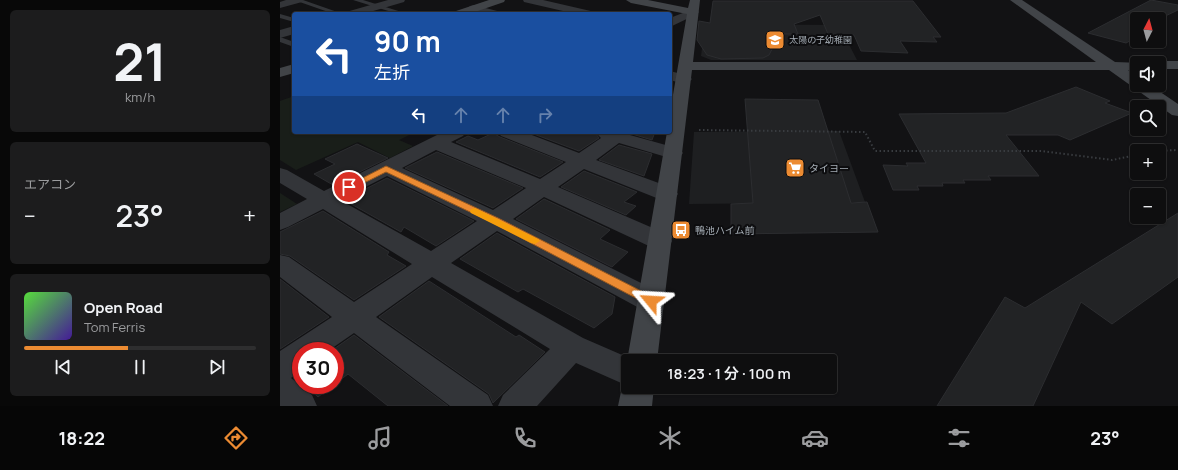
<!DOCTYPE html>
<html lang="ja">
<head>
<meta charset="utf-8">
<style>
	body { margin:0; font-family:Manrope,"Noto Sans JP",sans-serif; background:#1c1c1d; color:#f1f3f6; height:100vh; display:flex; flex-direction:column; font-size:15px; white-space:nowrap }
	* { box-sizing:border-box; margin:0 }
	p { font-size:13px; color:#9b9c9e }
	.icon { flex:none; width:22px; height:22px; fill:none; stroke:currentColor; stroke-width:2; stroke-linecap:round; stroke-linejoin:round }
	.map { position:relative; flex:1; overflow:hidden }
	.panel { display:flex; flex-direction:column; gap:10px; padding:10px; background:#080808; width:280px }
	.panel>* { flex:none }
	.top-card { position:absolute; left:12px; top:12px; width:380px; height:122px; border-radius:4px; box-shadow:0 1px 3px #0004,0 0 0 1px #2e2e2f; background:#1a4fa0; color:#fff; overflow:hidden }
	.needle { width:26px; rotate:6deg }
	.fabs { position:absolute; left:850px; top:12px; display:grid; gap:8px }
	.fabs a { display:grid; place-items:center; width:36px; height:36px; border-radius:4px; background:#0e0e0f; box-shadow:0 1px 3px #0004,0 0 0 1px #2e2e2f; font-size:20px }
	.speed { position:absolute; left:12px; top:342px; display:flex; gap:8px; font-size:20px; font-weight:700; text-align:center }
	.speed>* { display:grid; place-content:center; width:52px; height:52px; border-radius:50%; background:#0e0e0f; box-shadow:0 1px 3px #0004,0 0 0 1px #2e2e2f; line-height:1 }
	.speed .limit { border:6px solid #d22; background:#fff; color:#111 }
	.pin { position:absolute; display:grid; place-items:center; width:34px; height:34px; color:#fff; margin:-17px; border:2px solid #fff; border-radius:50%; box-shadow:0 1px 4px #0007 }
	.me { position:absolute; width:44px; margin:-22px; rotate:297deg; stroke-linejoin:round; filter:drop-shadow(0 0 3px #0008) }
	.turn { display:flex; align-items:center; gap:14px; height:84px; padding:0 16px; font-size:18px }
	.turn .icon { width:52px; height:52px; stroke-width:2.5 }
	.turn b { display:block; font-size:28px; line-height:34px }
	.lanes { display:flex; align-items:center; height:38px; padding:0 16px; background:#0003; justify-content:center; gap:20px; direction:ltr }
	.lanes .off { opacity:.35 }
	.big { font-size:30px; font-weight:600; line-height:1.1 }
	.panel .tile { flex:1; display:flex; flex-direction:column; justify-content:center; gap:6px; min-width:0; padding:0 14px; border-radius:6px; background:#1c1c1d }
	.panel .dial { align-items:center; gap:0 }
	.dial b { font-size:52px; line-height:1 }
	.song { display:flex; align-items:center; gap:12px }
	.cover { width:48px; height:48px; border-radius:6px; background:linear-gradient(135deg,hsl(110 70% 55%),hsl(260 70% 35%)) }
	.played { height:4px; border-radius:2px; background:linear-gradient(90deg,#ec8b32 45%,#2e2e2f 45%) }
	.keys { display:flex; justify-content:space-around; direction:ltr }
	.heat { display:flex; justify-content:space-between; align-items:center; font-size:22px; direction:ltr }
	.trip { position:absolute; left:341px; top:354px; width:216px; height:40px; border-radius:4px; background:#0e0e0f; box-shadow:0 1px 3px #0004,0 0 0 1px #2e2e2f; font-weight:600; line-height:40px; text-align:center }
	.tab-bar { display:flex; height:64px; justify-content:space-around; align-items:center; background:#060606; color:#9b9c9e }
	.tab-bar .icon { width:28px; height:28px }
	.tab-bar .current { color:#ec8b32 }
	.tab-bar b { font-size:18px; color:#f1f3f6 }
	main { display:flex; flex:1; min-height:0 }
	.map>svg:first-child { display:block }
	.built { fill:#1e1f21 }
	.green { fill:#191e19 }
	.building { fill:#222325; stroke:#2c2d30 }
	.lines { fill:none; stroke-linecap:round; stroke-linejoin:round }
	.path { stroke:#393c40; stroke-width:2; stroke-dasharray:1.5 2.5; stroke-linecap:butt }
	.lane { fill:#333539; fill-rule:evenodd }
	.street { fill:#333539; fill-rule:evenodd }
	.secondary { fill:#414448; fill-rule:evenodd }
	.route { fill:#ec8b32; stroke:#995a20 }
	.slow { fill:#f59e0b }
	.labels { text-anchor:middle; stroke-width:4; stroke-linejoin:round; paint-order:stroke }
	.far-poi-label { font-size:9px; fill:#a4acb4; stroke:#0d0d0f; text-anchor:start }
	.poi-label { font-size:10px; fill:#a4acb4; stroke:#0d0d0f; text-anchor:start }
</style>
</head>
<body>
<main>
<section class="panel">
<div class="tile dial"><b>21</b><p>km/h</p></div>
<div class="tile"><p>エアコン</p>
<div class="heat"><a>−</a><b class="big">23°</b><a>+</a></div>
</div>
<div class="tile">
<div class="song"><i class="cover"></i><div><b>Open Road</b><p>Tom Ferris</p></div></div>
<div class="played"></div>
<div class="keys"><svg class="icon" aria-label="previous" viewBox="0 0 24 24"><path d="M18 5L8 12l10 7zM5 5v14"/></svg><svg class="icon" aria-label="pause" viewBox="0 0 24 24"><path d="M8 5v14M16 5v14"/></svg><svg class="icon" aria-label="next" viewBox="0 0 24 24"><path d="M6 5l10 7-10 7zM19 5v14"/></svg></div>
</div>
</section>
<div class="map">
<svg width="898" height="406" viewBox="0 0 898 406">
	<rect width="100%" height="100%" fill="#121214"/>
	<path class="built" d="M425,24L559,25L577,60H431L421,56Z
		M559,131L585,202L409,204L414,132Z"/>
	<path class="green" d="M14,96V132H135L119,140L133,146L110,158L78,142L16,170L0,160V101Z
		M0,193L17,204L0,212Z"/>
	<path class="building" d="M871,0L898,5V10L879,19H857V37L846,43L808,33Z
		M433,1H633L661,37H653L657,42L620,41L628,53L581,51L574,35L548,34L540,15L514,24L518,34H500L489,55L483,58L441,59L427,55L417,40L419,21L430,23Z
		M796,87L830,101L825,103L852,113L790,140L778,135H726L759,176H708L711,180H683L685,183H662L663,186H637L639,190H613L603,165L628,166L626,163H646L619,114L726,113Z
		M465,99L538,100L571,203L587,202L598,232L451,234V204L473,203Z
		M253,132H316V134L319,138L299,151L251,133Z
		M353,132H375L372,140L352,134Z
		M213,133L220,137L283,162L260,177L176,142L188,136L198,140Z
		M77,144L108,158L53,185L34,174L55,164L45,159Z
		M339,145L372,154L364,176L319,160Z
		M157,152L243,188L213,208L125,168Z
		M304,171L357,192L344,202L356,206L346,215L281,187Z
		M107,178L194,221L156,246L124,227L121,232L64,200Z
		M264,199L330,230L320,239L348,252L332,267L236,219Z
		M43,211L109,252L107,255L126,266L74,300L10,256L0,254V232Z
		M898,213V277L832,324L801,302L753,406H657L725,297L745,308Z
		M217,233L335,297L332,314L314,328L243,289L238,292L180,259Z
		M0,279L49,317L0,349Z
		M149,281L236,337L239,335L265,352L213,403L209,394L99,317Z
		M74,335L168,406H108L68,374L55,384V351H51Z
		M25,385H53L38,397Z"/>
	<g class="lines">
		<path class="path" d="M419,130L585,132L595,151H761L832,160L857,155
			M874,151L898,150"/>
		<path class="lane" d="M14,0H23L63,14H54Z
			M73,0H83L128,14H118Z
			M0,14L14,18V22L0,18Z
			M0,37L14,42V47L0,42Z"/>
		<path class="street" d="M6,0H23L22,2L0,8V2Z
			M108,0H125L124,2L83,14H64L66,12Z
			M243,0H263L315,12L317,14H296L244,2Z
			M194,5L221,12L223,14H204L190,10L188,8L190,6Z
			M413,9L417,10L419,12L417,14L390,27V18Z
			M14,26V34L0,38V30Z
			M390,71L409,76L412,79L409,82L404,84L390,80Z
			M163,132H186L183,136L171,142L260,179L286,162L221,136L218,132H244L299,153L321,138L317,134L318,132H352L350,135L400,149L403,153L400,157L393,159L339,143L316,160L395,189L398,194L395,199L387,201L379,199L304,169L278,187L389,235L392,241L389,247L380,249L371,247L264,197L233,219L381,293L385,301L381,309L371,312L361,309L217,231L171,263L303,338L356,361H348V386L296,363L257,406H218L223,395L270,349L152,277L96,317L208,395L213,406H170L74,333L48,351H21V370L11,378L32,395L37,406H0V351L52,317L0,277V255L9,257L74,302L132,264L43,209L8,227L0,230V213L27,199L0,183V168L7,170L44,191ZM156,150L246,188L213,210L122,168ZM107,176L197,221L151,251L60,200Z"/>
		<path class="secondary" d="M209,0H225L224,2L189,14H171L173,12Z
			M346,0H368L408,8L410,0H420L413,62H816L730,0H742L835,62L862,63H857V70H848L857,76V85H870L898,104V116L892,115L829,70H412L377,361H348V364L347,361L387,132H390V112L407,14L351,3Z
			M879,61H898V69H879V63H873Z
			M14,64V73L0,77V68Z
			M348,376V387H374L372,406H338L342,387Z"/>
	</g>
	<path class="route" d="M106,166L218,218L375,298L377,301L375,304L371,305L367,304L211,222L106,172L72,189L69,190L65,187Z"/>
	<path class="slow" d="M195,208L258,239L260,241L255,244L251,243L191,213L190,211L191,209Z"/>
	<defs>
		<g id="school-square" transform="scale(1)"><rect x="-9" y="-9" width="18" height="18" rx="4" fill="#ec8b32" stroke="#0d0d0f"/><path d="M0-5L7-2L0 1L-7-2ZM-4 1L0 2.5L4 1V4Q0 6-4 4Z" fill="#fff"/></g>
		<g id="supermarket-square" transform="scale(1)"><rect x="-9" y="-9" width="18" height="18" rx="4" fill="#ec8b32" stroke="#0d0d0f"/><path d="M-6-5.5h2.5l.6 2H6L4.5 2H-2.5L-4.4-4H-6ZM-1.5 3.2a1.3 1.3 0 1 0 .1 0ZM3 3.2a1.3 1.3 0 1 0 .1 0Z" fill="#fff"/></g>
		<g id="bus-square" transform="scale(1)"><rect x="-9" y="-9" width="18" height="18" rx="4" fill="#ec8b32" stroke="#0d0d0f"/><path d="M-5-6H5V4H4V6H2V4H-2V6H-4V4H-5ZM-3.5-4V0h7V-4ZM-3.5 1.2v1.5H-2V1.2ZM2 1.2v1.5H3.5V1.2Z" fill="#fff"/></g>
	</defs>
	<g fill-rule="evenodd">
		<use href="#school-square" x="495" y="40"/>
		<use href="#supermarket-square" x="515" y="168"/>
		<use href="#bus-square" x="401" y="230"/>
	</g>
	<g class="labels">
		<g class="far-poi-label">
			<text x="509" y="43">太陽の子幼稚園</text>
		</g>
		<g class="poi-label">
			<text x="529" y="172">タイヨー</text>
			<text x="415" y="234">鴨池ハイム前</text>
		</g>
	</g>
</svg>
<div class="fabs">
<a><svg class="needle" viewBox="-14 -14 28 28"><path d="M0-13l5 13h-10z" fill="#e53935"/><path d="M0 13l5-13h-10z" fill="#9b9c9e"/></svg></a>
<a><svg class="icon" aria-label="sound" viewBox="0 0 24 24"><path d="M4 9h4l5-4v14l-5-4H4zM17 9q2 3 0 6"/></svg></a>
<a><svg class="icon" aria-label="search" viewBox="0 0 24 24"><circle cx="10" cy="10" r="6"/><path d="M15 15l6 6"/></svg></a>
<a>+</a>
<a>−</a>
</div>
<div class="speed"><div class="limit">30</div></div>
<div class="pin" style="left:69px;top:187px;background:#d93025"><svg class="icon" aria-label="arrive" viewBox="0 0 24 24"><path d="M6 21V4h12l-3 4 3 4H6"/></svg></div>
<svg class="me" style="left:371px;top:301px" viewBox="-20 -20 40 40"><path d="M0-17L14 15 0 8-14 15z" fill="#ec8b32" stroke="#fff" stroke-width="4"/></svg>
<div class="trip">18:23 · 1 分 · 100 m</div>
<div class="top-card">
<div class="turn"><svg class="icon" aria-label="left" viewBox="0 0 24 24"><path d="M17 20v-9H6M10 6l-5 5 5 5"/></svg><div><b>90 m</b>左折</div></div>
<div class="lanes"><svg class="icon" aria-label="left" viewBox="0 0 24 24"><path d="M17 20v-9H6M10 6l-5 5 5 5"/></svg><svg class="icon off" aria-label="ahead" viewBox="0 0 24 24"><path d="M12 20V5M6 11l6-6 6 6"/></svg><svg class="icon off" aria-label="ahead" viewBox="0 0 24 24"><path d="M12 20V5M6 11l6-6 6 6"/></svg><svg class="icon off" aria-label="right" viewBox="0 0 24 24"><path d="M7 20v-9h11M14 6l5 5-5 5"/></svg></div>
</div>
</div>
</main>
<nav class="tab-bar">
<b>18:22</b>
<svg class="icon current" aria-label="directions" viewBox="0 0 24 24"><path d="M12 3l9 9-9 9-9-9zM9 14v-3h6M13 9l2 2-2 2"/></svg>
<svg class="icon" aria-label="music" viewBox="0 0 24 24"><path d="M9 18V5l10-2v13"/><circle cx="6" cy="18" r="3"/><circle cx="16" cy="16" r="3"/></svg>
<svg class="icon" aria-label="phone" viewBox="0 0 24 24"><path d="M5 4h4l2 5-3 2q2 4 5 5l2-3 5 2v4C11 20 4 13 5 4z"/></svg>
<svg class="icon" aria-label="climate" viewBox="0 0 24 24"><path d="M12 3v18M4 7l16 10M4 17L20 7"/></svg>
<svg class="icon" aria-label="car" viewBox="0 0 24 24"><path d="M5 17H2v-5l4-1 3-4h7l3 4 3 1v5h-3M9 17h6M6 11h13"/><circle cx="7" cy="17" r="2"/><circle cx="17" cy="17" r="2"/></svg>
<svg class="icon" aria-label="filters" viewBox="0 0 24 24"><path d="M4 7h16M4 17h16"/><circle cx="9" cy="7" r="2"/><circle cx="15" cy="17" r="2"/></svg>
<b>23°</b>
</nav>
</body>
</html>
